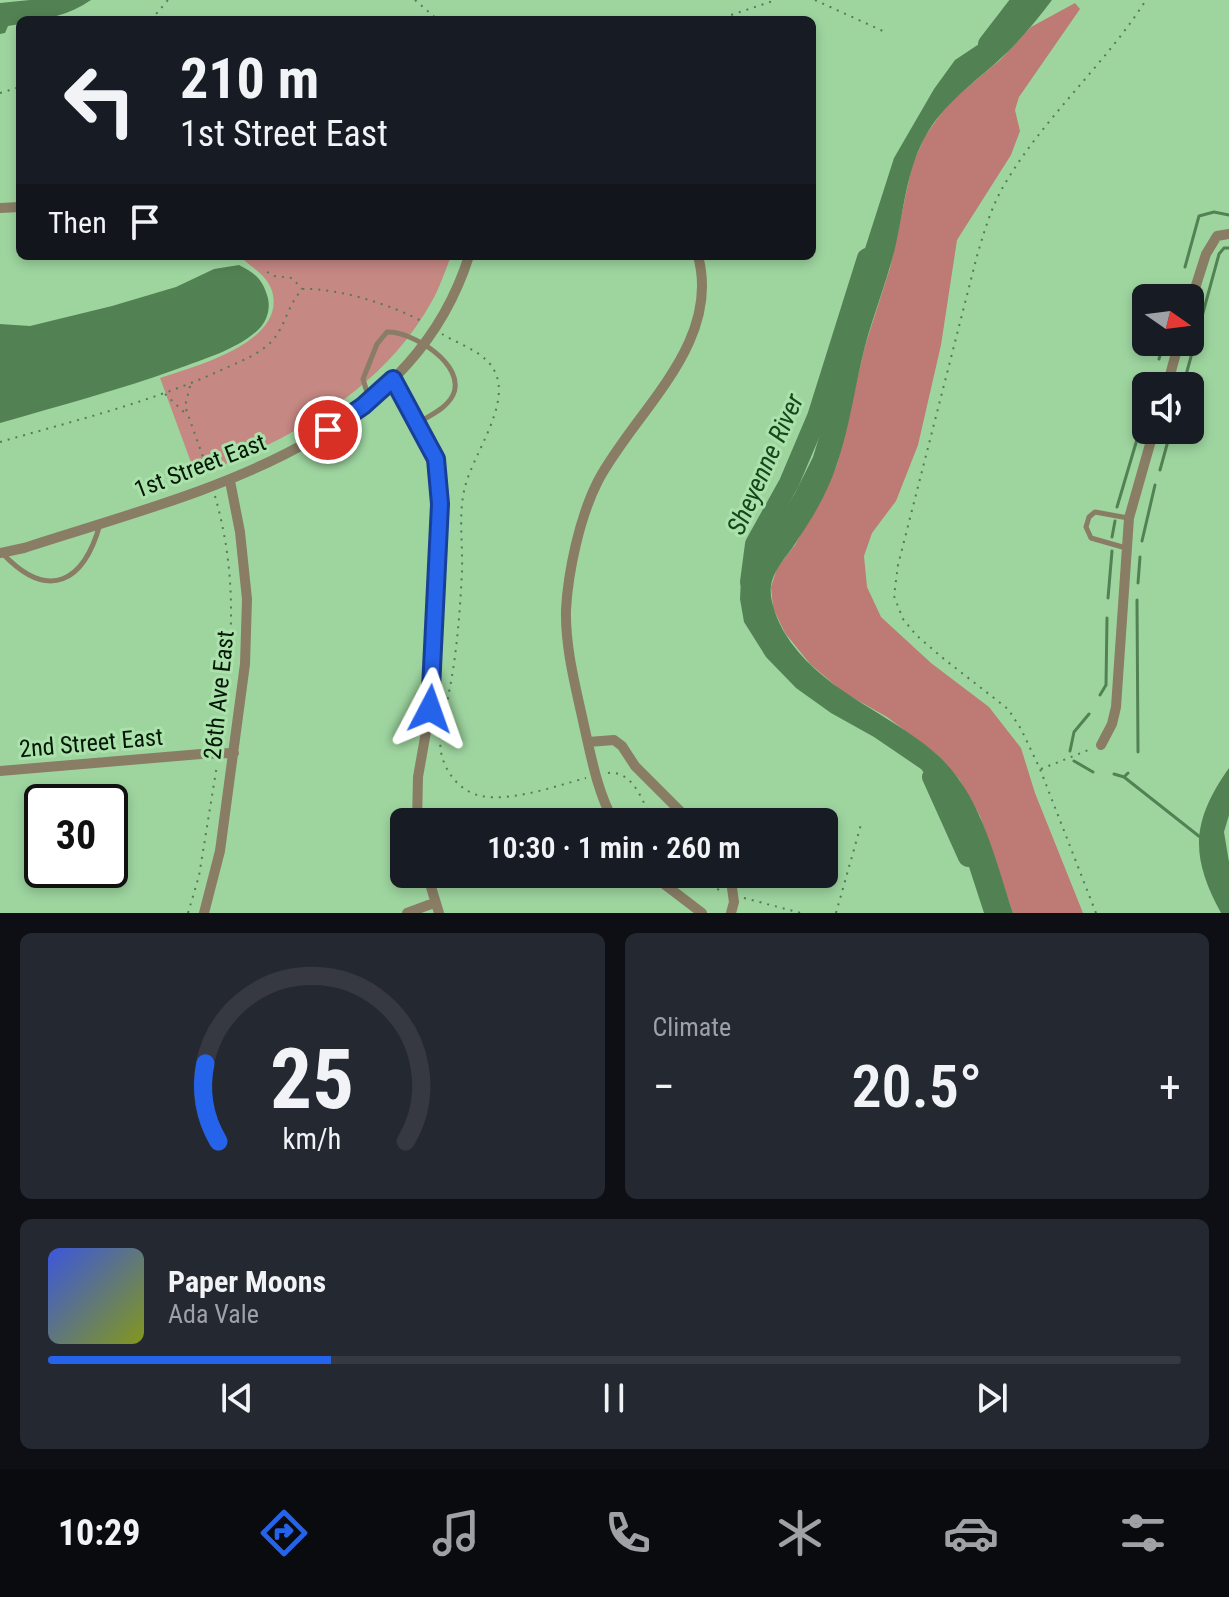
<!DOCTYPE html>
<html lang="en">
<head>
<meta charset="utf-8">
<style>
	body { margin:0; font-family:"Roboto Condensed",sans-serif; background:#242831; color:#f1f3f6; height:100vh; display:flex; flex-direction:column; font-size:30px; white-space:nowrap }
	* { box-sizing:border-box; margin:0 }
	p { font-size:26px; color:#9ea1a6 }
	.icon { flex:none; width:44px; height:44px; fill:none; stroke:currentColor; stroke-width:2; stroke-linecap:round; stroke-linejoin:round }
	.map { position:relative; height:913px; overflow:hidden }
	.side { display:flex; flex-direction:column; gap:20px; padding:20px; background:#0d0f14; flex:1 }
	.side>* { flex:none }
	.guide { position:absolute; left:16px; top:16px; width:800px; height:244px; border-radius:12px; box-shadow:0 4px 12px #0003; background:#171b24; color:#f1f3f6; overflow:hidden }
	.needle { width:52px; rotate:104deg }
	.fabs { position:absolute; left:1132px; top:284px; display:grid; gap:16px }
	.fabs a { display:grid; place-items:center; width:72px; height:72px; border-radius:12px; background:#171b24; box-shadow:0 4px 12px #0003; font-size:40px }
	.speed { position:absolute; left:24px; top:784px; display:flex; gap:16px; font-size:40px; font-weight:700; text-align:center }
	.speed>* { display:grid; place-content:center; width:104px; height:104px; border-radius:50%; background:#171b24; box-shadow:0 4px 12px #0003; line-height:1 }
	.speed .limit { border:4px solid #111; border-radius:12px; background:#fff; color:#111 }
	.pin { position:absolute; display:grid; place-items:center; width:68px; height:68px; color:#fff; margin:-34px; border:4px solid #fff; border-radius:50%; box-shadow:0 2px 8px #0007 }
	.me { position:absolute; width:88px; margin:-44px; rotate:4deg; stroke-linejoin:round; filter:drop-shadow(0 0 6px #0008) }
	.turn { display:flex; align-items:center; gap:28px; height:168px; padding:0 32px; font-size:36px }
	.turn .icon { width:104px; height:104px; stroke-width:2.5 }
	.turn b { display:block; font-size:56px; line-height:68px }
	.then { display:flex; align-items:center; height:76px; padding:0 32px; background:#0003; gap:16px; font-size:30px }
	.big { font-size:60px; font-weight:600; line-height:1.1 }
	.side .card { flex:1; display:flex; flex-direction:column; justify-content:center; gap:12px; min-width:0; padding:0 28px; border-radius:12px; background:#242831 }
	.side .dial { align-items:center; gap:0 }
	.dial svg { height:208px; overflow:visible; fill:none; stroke:#363941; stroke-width:7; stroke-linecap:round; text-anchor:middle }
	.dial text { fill:#f1f3f6; stroke:none }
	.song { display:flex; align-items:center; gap:24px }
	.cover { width:96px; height:96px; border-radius:12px; background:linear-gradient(135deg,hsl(230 70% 55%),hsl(70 70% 35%)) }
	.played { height:8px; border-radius:4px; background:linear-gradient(90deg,#2563eb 25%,#363941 25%) }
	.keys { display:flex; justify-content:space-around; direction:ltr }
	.heat { display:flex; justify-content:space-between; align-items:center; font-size:44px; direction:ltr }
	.side .tiles { flex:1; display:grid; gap:20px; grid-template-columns:1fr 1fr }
	.card:last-child { grid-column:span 2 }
	.trip { position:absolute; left:390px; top:808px; width:448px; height:80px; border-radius:12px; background:#171b24; box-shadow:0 4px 12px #0003; font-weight:600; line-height:80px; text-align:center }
	.dock { display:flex; height:128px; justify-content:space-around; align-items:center; background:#090b0e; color:#9ea1a6 }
	.dock .icon { width:56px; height:56px }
	.dock .on { color:#2563eb }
	.dock b { font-size:36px; color:#f1f3f6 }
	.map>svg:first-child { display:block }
	.green { fill:#c58883 }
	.forest { fill:#be7a74 }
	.water { fill:#528254 }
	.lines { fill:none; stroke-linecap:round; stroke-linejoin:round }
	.stream { stroke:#528254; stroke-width:3 }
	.river { stroke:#528254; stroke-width:20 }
	.path { stroke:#547b56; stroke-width:2; stroke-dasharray:2 6; stroke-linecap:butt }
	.lane { stroke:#897d65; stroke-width:5 }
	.street { stroke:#897d65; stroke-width:10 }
	.route-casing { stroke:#184099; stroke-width:20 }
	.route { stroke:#2563eb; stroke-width:14 }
	.labels { text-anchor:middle; stroke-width:6; stroke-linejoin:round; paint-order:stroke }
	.street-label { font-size:24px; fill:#031705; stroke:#abe2ac }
	.water-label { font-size:26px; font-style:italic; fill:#14481a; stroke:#abe2ac }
</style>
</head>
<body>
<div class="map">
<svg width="1229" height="913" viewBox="0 0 1229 913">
	<rect width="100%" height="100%" fill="#9ed59f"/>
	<path class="green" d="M239,256H451C445,271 440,287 432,301C382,392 289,440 196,476L160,378C196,366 287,342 272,291C267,275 250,266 239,256Z"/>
	<path class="forest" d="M1075,3L1080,9L1019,97L1015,110L1020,131L1011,155L957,240L941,345L918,445L896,501L872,533L864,556L867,587L881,617L931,663L989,707L1021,748L1035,793L1083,913H1013L980,816L959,779L935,753L887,717L843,692L810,664L785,633L773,608L771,587L777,568L795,545L837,465L865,346L890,268L912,166L925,136L948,104L1001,59L1031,27Z"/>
	<path class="water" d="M30,0H91C69,15 47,20 20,20V24L8,26L5,33L0,34V3Z
		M1027,0H1052C1036,21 1019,42 1000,59C973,84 943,104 925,137C906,172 904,210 895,248C887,281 874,313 865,346C855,385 850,426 837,464C828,491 814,516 798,539C789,555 774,567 771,586C769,601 777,619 784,632C819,690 885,710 934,752C981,792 994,857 1013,913H984L955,824L939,791L921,769L874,737L831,713L796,688L766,657L744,622L740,599L741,577L754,552L775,526L795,493L813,457L848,342L858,300L861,261L894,158L934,89L955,60L988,38Z
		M239,265C254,273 262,278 267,295C271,306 268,320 259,329C238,349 204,359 177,369C119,390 59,406 0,423V324L30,326L112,306L176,287L214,269Z
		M1229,768V815L1224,832L1229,862V913H1221C1190,856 1191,822 1229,768Z"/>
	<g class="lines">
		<path class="stream" d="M1185,267L1199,216L1214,212L1229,215
			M1177,298L1180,286
			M1159,359L1164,342
			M1151,386L1153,380
			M1183,386L1219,254L1224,248H1229
			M1143,414L1146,405
			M1160,470L1171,430
			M1117,507L1138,436
			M1112,537L1115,521
			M1142,541L1155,485
			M1138,583L1140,557
			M1108,598L1112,551
			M1137,600L1138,752
			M1100,695L1106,685L1107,618
			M1070,751L1074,732L1089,714
			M1074,761L1093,772
			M1128,773L1124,777L1200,837
			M1114,774L1124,777"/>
		<path class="river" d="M988,44L1022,0
			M750,582L755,544L789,483L817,417L867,258
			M932,777L968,857"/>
		<path class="path" d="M415,0L438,20
			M815,0L885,32
			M151,20L168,0
			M716,20L776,0
			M0,93L20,87
			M267,272L274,276L292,278L302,289
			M442,334C460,345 486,352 495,372C511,405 473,454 465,487C458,513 463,544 462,571C460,611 457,653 449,692C446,711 438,733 441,752C444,768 454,783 468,791C496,808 555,786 586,778
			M190,386L185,406L209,474
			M165,394L186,414
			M0,442C73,421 148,403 217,372C236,363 257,356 271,342C286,327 287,304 303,289C338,288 393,305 423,322
			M215,496C240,584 231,654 220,743
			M931,757L935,753
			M1041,769L1091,749
			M608,773C634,770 643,803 653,822
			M689,874L723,892
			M744,898L801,913
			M188,913L199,876L217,765
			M836,913L862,821
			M1096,913L1040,769L1021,729L1008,709L944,659L916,635L903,619L894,596L898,565L977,256C984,232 991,208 1003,187C1042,119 1104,66 1146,0"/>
		<path class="lane" d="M369,399L363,379L377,344L387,332C412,331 467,365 453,395C446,409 430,415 418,423
			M1126,548L1091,538L1086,527L1089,517L1095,512L1128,518
			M3,554C49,602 84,582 100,524"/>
		<path class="street" d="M0,208L20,207
			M1190,304L1206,254L1217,236L1229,234
			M393,379L436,459L440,504L434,654L430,709L418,777L417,822
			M1167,386L1179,342
			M0,553L24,548C192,493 408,448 469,256
			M588,742L614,740L622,746L635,766L691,822
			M1101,745L1112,724L1116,707L1129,518L1154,430
			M0,771L201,754L234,753
			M614,822C598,793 592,761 585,730C577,692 565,650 566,610C568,571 580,516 598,481C635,411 722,344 698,256
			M427,874L439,913
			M651,874L702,913
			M730,874L734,902L731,913
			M204,913L220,851L245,664L247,599L240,532L230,481
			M407,913L434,903"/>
	</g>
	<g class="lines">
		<g class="route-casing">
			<path id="route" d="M328,430L363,406L393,379L436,459L440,504L430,709"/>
		</g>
		<use href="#route" class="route"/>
	</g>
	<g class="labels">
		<g class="street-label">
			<text transform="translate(200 466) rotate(-21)" y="8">1st Street East</text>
			<text transform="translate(219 695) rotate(-84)" y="8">26th Ave East</text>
			<text transform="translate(91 743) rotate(-5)" y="8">2nd Street East</text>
		</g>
		<g class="water-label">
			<text transform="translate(765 464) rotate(-66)" y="9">Sheyenne River</text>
		</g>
	</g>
</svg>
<div class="fabs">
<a><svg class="needle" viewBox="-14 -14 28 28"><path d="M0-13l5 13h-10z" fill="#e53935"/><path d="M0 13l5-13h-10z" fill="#9ea1a6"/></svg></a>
<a><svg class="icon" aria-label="sound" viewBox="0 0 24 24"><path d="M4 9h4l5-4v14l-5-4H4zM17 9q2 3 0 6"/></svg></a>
</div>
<div class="speed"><div class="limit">30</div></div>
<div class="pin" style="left:328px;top:430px;background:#d93025"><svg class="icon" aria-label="arrive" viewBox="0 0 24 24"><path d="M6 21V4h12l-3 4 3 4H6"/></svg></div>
<svg class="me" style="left:430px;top:709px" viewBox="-20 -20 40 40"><path d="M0-17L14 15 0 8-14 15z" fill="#2563eb" stroke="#fff" stroke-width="4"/></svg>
<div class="trip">10:30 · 1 min · 260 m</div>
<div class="guide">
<div class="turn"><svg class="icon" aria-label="left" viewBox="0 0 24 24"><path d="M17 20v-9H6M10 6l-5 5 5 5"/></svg><div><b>210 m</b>1st Street East</div></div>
<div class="then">Then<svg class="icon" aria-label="arrive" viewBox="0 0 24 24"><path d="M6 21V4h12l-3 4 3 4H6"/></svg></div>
</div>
</div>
<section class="side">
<div class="tiles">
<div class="card dial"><svg viewBox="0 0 100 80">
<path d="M14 69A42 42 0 1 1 86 69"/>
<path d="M14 69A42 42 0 0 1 9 39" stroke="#2563eb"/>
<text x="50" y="56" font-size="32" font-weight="700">25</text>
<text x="50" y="72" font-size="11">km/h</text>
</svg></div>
<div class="card"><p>Climate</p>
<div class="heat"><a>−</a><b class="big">20.5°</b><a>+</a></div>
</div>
<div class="card">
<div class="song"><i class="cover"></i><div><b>Paper Moons</b><p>Ada Vale</p></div></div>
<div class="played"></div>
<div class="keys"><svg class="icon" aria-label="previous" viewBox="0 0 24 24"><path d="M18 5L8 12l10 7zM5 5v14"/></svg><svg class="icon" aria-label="pause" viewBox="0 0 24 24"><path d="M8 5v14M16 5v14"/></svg><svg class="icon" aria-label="next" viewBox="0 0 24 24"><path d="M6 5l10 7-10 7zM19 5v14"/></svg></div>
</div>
</div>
</section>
<nav class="dock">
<b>10:29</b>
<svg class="icon on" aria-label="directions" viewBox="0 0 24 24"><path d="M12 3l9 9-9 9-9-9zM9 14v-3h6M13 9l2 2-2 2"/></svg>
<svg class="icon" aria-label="music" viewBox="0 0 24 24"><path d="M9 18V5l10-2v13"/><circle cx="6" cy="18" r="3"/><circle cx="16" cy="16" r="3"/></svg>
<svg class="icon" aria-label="phone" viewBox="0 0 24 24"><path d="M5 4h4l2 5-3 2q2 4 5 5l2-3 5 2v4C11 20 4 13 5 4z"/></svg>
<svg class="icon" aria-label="climate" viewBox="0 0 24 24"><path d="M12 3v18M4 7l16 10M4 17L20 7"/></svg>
<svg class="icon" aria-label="car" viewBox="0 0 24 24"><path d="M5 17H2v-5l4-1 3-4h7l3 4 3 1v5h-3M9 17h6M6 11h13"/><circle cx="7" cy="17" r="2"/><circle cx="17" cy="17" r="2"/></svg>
<svg class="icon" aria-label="filters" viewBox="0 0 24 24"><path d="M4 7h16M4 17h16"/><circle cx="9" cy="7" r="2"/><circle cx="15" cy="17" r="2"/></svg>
</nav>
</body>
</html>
